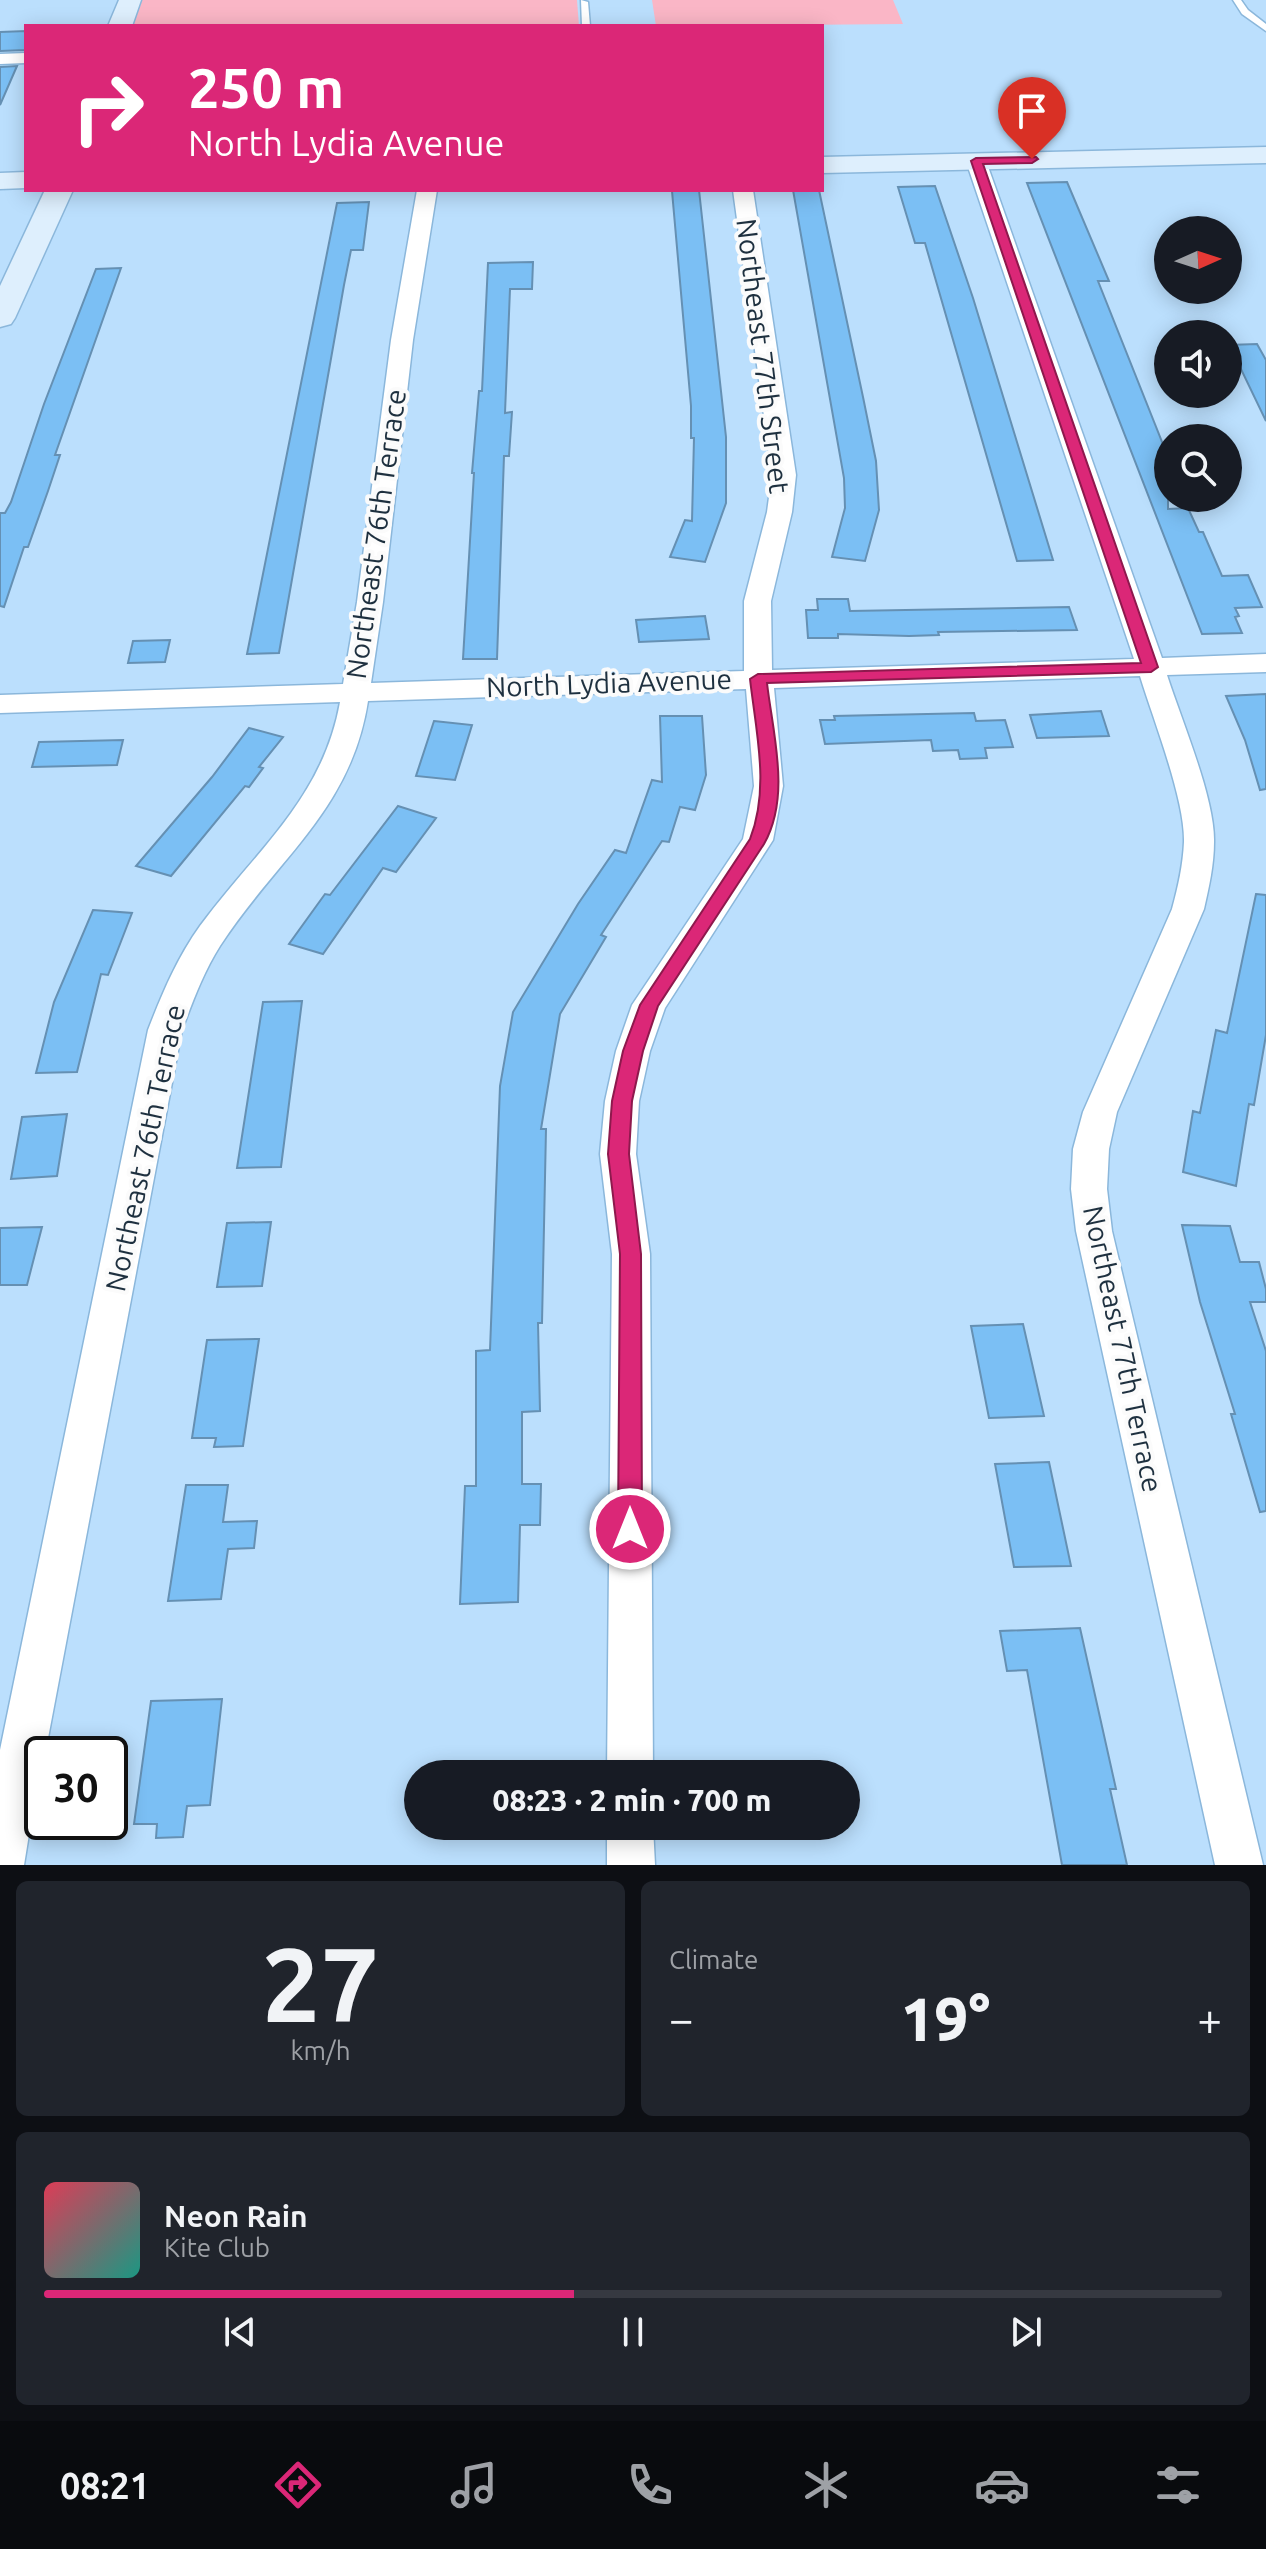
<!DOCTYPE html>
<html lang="en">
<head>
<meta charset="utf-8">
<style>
	body { margin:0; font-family:Ubuntu,sans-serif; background:#20242c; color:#f1f3f6; height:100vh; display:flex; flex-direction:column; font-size:30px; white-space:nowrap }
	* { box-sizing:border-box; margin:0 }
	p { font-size:26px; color:#9ea1a6 }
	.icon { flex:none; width:44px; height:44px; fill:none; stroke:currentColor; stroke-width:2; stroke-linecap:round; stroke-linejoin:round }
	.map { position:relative; height:1865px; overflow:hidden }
	.side { display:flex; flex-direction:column; gap:16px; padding:16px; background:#0d0f14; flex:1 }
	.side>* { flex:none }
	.banner { position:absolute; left:24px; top:24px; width:800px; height:168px; border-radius:0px; box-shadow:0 4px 20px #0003; background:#db2777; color:#fff; overflow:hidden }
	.needle { width:52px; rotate:87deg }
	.controls { position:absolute; left:1154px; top:216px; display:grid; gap:16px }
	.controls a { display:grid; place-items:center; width:88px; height:88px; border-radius:50%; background:#171b24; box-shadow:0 4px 20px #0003; font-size:40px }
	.speed { position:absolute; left:24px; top:1736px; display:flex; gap:16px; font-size:40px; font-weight:700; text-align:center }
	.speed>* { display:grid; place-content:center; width:104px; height:104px; border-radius:50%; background:#171b24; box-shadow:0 4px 20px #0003; line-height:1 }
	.speed .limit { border:4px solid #111; border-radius:12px; background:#fff; color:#111 }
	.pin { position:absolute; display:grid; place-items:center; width:68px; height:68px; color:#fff; margin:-82px -34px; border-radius:50% 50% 50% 0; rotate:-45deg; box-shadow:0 0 8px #0007 }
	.pin .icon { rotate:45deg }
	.me { position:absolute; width:88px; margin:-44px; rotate:0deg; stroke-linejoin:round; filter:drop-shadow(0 0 6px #0008) }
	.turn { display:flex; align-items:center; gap:28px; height:168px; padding:0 32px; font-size:36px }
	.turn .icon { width:104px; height:104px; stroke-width:2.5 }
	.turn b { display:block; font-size:56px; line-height:68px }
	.big { font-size:60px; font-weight:800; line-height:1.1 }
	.side .card { flex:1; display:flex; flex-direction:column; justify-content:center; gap:12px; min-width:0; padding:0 28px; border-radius:12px; background:#20242c }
	.side .dial { align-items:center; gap:0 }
	.dial b { font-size:104px; line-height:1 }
	.song { display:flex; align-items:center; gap:24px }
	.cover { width:96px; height:96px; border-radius:12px; background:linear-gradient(135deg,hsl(350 70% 55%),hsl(170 70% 35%)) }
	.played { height:8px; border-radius:4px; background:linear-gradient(90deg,#db2777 45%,#363941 45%) }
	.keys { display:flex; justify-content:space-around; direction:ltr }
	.heat { display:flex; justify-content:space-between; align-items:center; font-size:44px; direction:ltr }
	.side .tiles { flex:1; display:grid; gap:16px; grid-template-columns:1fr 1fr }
	.card:last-child { grid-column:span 2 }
	.trip { position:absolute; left:404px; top:1760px; width:456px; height:80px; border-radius:40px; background:#171b24; box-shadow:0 4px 20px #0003; font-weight:800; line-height:80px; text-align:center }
	.tabs { display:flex; height:128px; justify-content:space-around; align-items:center; background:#090b0e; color:#9ea1a6 }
	.tabs .icon { width:56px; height:56px }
	.tabs .selected { color:#db2777 }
	.tabs b { font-size:36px; color:#f1f3f6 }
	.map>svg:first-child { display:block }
	.green { fill:#fab6c6 }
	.building { fill:#7bbff4; stroke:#6590b3; stroke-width:2 }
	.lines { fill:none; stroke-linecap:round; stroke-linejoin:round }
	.lane-casing { stroke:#8bb7db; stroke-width:3 }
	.street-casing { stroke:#8bb7db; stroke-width:3 }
	.secondary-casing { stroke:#8bb7db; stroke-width:3 }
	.lane { fill:#fff; fill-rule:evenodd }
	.street { fill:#fff; fill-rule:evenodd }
	.secondary { fill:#deeffd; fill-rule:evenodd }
	.route { fill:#db2777; stroke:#8e194d; stroke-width:2 }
	.labels { text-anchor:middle; stroke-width:8; stroke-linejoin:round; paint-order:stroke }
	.street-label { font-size:28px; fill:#1e303f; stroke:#fbfbfb }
</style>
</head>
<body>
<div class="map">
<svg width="1266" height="1865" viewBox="0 0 1266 1865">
	<rect width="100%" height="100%" fill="#bbdffd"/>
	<path class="green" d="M141,0H577L579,26H132Z
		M652,0H893L903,24L656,26Z"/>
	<path class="building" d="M26,31L25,50L0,51V32Z
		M17,66L0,105V67Z
		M1067,182L1109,281H1098L1168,457V509L1188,508L1199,532H1203L1222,576L1248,575L1262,607L1235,608L1239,616L1235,617L1242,633L1202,634L1027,183Z
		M935,186L973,298L1053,560L1017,561L925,243H915L898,187Z
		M699,190L726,437V503L705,562L670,557L685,520L692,521L694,438H691V406L672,191Z
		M793,190H819L863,397L876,461L879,510L865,561L832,557L845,508L844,478Z
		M369,202L363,250H351L344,285L279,653L247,654L337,203Z
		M533,262L532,289H510L505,413L512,412L509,456H504L497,659H463L474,473H472L479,391H482L488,263Z
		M121,268L55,455H60L48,491L28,547H24L4,607L0,606V513H5L11,502L44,404L96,269Z
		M1257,344L1266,360V421L1240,367L1228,368V345Z
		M817,599H848L850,611L1069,607L1077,630L938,632L939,635L909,636L838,634V638H808L806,610H818Z
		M705,616L709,639L639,642L636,620Z
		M170,640L165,662L128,663L133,641Z
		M1266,694V789L1260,790L1245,740L1226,696Z
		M1101,711L1109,736L1037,738L1030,715Z
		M974,713L976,721L1005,720L1013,747L985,748L987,758L960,759L958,750L933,751L931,740L825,744L820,720H835L834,716Z
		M660,716H702L706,775L695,810L680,807L669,842L662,841L601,935L606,937L560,1014L541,1129H546L542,1323H538L540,1411L522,1412V1484H541L540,1525H520L518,1602L460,1604L465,1486H476V1351L490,1350L500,1086L513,1012L578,904L615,850L626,853L652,780L662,782Z
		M434,721L472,725L455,780L416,776Z
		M249,728L283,737L259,767L263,768L249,787L245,786L171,876L136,866L212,777Z
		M123,740L117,765L32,767L39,742Z
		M398,806L436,818L396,872L383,868L323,954L289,944L325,894L330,895Z
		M1256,894L1266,895V1035L1254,1105L1249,1104L1236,1186L1183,1172L1193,1111L1200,1113L1216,1030L1227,1033Z
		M93,910L132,913L108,975L101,974L77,1072L36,1073L54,1002Z
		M302,1001L281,1167L237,1168L263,1002Z
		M67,1114L57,1176L11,1179L22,1117Z
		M271,1222L262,1286L217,1287L227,1223Z
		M1182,1225L1230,1226L1240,1262H1259L1266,1289V1302H1250L1266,1351V1511L1260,1512L1231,1414H1235L1200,1302Z
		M42,1227L27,1285H0V1228Z
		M1023,1324L1044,1416L989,1418L971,1326Z
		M259,1339L243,1446L214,1447L216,1438H192L207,1340Z
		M1049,1462L1071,1566L1014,1567L995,1464Z
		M186,1485H228L223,1522L257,1521L254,1548L228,1549L221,1599L168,1601Z
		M1080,1628L1116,1789H1110L1127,1865H1062L1027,1670L1007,1671L1000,1631Z
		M222,1699L210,1805L187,1806L183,1837L156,1838L157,1824H134L151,1701Z"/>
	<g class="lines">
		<g class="lane-casing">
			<path id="lane" d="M581,0L588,2L590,26H582Z
				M1233,0H1241L1248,10L1266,24V31L1242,14Z"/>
		</g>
		<g class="street-casing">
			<path id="street" d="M26,53V63L0,64V54Z
				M976,155L986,161L1162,658L1266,654V672L1167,675C1181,719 1215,798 1214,842C1214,865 1209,887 1204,909L1117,1112L1109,1149L1107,1189L1112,1231L1263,1865H1215L1076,1231L1071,1189L1073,1149L1083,1112L1172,909C1178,887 1183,865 1184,842C1185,799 1153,719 1140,676L774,688L783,786L773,840L665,1008L650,1051L639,1101L636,1154L650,1254L653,1774H607L612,1254L600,1154L605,1101L616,1051L632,1005L743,839L754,786L746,689L368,701C351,811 276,859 220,946C203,973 193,1001 182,1030L45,1754H42L24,1865H0V1750L148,1030C162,994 177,958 200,926C255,851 323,799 340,702L0,713V695L343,684L357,602L391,340L417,190H437L413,340L383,602L371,683L744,671V601L767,512L772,475L733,190H753L796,475L792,512L771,601L772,670L1134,659L966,161Z
				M607,1826H653L655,1865H607Z"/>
		</g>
		<g class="secondary-casing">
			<path id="secondary" d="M119,0H141L132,26H108Z
				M1266,147V163L822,173V157Z
				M26,172V188L0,189V173Z
				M45,190H73L15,318L11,324L0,327V286Z"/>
		</g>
		<use href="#lane" class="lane"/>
		<use href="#street" class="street"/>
		<use href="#secondary" class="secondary"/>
	</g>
	<path class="route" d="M1036,157L1038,159L1032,163L983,164L1158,667L1151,672L767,683C773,735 791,796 764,844L658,1006L643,1051L632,1101L629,1154L641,1254L642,1529L639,1537L630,1540L622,1537L618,1529L620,1254L608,1154L612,1101L623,1051L640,1005L750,839C770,788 756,732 750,679L758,674L1141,663L971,161L976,158Z"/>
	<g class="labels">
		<g class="street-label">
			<text transform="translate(763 356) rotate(83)" y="10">Northeast 77th Street</text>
			<text transform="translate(376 534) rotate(-82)" y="10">Northeast 76th Terrace</text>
			<text transform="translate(609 683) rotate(-2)" y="10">North Lydia Avenue</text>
			<text transform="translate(145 1148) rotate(-78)" y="10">Northeast 76th Terrace</text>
			<text transform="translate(1123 1349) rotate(78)" y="10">Northeast 77th Terrace</text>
		</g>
	</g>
</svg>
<div class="controls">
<a><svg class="needle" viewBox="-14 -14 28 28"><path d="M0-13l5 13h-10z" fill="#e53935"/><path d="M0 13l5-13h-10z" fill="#9ea1a6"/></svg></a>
<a><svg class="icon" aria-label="sound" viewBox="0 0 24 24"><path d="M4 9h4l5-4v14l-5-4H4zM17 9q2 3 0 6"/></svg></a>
<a><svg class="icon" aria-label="search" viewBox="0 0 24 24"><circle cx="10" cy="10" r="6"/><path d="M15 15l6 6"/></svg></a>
</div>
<div class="speed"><div class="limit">30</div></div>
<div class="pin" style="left:1032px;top:159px;background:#d93025"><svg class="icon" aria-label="arrive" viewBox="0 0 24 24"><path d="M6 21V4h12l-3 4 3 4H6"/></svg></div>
<svg class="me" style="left:630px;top:1529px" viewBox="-20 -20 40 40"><circle r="17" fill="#db2777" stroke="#fff" stroke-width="3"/><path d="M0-11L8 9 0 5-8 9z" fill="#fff"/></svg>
<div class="trip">08:23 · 2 min · 700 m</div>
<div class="banner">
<div class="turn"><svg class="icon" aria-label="right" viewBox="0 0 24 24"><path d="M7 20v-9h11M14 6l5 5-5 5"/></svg><div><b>250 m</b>North Lydia Avenue</div></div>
</div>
</div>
<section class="side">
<div class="tiles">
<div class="card dial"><b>27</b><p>km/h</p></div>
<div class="card"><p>Climate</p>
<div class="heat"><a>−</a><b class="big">19°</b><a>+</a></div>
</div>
<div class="card">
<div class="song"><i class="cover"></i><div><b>Neon Rain</b><p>Kite Club</p></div></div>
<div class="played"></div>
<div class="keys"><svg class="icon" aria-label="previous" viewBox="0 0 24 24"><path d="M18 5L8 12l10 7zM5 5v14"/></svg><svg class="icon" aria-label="pause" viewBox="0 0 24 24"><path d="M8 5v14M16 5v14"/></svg><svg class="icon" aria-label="next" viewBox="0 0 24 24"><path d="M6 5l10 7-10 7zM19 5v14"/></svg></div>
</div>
</div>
</section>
<nav class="tabs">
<b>08:21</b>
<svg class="icon selected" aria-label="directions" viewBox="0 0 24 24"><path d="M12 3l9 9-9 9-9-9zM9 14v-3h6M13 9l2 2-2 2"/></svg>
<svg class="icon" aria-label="music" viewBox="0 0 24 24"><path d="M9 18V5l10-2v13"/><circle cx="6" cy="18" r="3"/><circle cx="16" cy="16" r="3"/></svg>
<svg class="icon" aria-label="phone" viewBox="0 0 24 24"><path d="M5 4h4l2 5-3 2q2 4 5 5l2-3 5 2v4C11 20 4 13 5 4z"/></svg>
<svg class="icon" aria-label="climate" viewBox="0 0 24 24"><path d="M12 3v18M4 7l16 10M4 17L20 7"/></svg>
<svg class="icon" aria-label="car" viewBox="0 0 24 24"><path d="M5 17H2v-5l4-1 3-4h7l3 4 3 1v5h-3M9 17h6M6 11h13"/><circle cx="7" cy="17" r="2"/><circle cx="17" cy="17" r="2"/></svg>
<svg class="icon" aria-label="filters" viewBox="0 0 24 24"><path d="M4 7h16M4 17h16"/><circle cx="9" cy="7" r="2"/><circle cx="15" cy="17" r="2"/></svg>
</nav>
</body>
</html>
